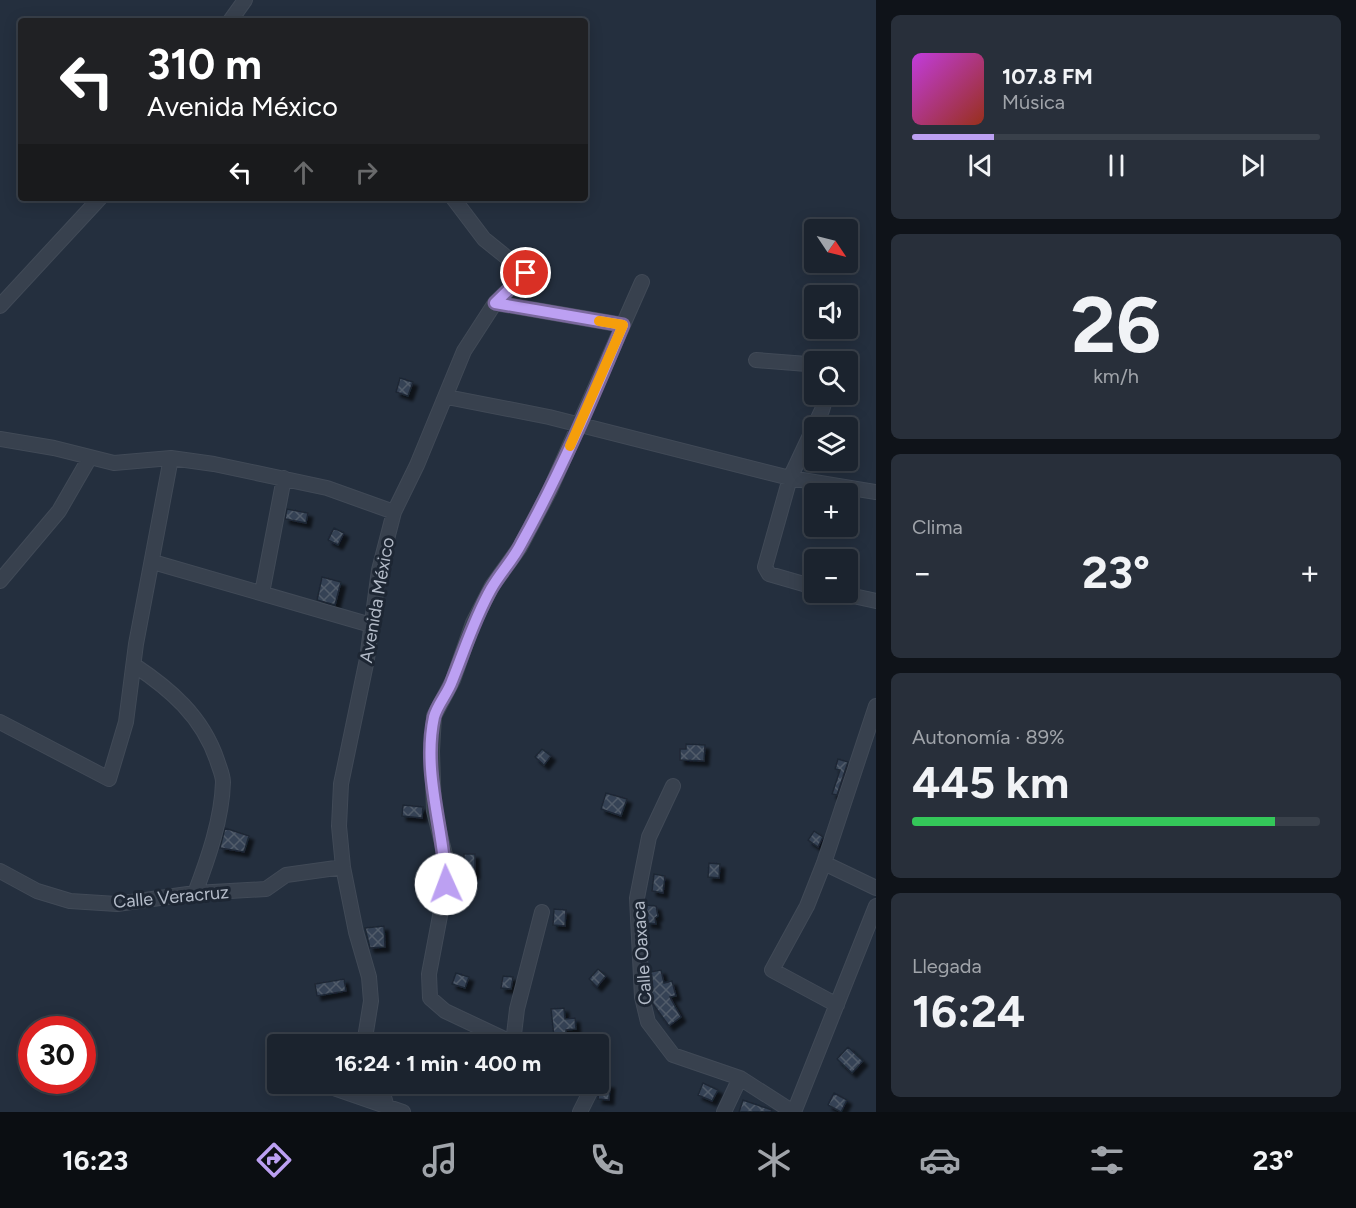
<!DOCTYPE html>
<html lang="es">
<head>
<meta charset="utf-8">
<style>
	body { margin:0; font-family:Figtree,sans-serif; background:#282f3a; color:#f1f3f6; height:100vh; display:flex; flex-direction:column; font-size:22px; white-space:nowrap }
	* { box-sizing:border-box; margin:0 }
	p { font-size:20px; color:#a0a4aa }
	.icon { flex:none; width:33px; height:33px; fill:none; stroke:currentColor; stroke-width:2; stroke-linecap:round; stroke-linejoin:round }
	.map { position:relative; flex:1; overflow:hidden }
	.drawer { display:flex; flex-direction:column; gap:15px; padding:15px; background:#0f1319; width:480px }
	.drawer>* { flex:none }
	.guide { position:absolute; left:18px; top:18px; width:570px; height:183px; border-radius:6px; box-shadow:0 3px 15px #0003,0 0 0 2px #39404a; background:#202124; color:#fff; overflow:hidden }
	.needle { width:39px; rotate:125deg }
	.controls { position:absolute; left:804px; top:219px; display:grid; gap:12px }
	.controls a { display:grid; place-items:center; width:54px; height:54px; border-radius:6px; background:#1b232e; box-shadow:0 3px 15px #0003,0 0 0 2px #39404a; font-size:30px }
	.speed { position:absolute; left:18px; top:1016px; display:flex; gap:12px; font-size:30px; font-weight:700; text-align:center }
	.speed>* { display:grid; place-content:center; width:78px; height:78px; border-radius:50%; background:#1b232e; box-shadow:0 3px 15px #0003,0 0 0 2px #39404a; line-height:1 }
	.speed .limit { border:9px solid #d22; background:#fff; color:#111 }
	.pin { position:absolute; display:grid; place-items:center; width:51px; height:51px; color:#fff; margin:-26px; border:3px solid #fff; border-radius:50%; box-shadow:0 2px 6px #0007 }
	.me { position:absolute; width:66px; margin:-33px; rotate:358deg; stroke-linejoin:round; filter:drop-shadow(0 0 4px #0008) }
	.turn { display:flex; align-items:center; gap:21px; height:126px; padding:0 30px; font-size:27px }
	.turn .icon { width:78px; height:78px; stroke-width:2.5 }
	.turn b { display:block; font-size:42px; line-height:51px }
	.lanes { display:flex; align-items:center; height:57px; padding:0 30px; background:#0003; justify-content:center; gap:30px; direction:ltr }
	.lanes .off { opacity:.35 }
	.big { font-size:45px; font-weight:700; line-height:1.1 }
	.drawer .widget { flex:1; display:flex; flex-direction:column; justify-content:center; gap:9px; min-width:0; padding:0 21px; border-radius:9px; background:#282f3a }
	.drawer .dial { align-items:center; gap:0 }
	.dial b { font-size:78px; line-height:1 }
	.song { display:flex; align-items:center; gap:18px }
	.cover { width:72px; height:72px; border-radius:9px; background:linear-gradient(135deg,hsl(290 70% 55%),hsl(10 70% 35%)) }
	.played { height:6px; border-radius:3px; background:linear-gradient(90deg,#bca0f2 20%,#39404a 20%) }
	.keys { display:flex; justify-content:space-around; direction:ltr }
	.heat { display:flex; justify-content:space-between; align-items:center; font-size:33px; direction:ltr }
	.charge { height:9px; border-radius:4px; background:linear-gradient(90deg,#34c759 89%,#39404a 0) }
	.trip { position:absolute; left:267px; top:1034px; width:342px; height:60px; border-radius:6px; background:#1b232e; box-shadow:0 3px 15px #0003,0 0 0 2px #39404a; font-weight:700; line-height:60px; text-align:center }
	.dock { display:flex; height:96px; justify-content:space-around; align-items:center; background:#0b0e12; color:#a0a4aa }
	.dock .icon { width:42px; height:42px }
	.dock .on { color:#bca0f2 }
	.dock b { font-size:27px; color:#f1f3f6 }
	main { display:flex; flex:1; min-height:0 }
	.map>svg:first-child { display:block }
	.building { fill:url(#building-cross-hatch); stroke:#1f2835; stroke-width:1.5; filter:url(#shadow) }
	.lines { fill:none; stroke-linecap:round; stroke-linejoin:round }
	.minor-casing { stroke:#414a57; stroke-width:16 }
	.minor { stroke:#38414e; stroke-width:14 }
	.route-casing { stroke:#7a689d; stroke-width:15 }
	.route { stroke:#bca0f2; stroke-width:10 }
	.slow { stroke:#f59e0b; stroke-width:10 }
	.labels { text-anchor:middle; stroke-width:6; stroke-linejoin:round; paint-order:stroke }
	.street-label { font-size:18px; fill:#b4bcc9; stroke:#1d2633 }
</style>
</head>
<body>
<main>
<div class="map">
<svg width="876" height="1112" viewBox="0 0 876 1112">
	<defs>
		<pattern id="building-cross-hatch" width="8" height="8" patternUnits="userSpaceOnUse" patternTransform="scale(1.5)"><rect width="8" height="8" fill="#364354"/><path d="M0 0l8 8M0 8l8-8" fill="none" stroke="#515c6b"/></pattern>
		<filter id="shadow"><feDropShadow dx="4.5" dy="4.5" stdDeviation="1.5" flood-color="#0009"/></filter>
	</defs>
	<rect width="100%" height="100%" fill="#242f3e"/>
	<path class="building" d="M400,378L413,382L408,396L396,392Z
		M287,509L308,513L306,523L285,519Z
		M334,528L344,533L338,545L328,540Z
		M322,577L341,582L335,605L317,600Z
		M686,744L705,745L704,761L680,760V749H686Z
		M542,749L551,756L544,765L535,757Z
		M838,759L848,762L837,795L832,794L840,770L835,769Z
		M606,793L627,799L621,816L601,809Z
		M403,805L423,807L422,818L402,816Z
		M225,828L249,836L244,852L220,848Z
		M814,831L823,837L818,847L808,840Z
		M464,854H475V874H464Z
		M709,863L720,864L719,878L708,877Z
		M654,874L665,876L663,893L652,891Z
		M646,905L656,906L658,916L655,918L656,924L647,923Z
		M554,909L566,910L565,926L553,925Z
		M384,926L385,947L370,948L365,928Z
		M598,969L606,976L597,987L589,979Z
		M661,970L664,983L672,981L676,996L670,997L681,1017L669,1026L653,1004L651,996L650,972Z
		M456,973L469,977L465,988L452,984Z
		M503,976L513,977L511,989L501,988Z
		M344,979L346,991L317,996L315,984Z
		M564,1008L565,1019L575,1018L576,1029L566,1030V1036L554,1037L551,1009Z
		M848,1047L863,1061L852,1073L837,1059Z
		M600,1083L610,1084L609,1100L598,1099Z
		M703,1083L718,1090L712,1101L698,1095Z
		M834,1093L847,1100L841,1112L828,1105Z
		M743,1100L772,1110L771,1112H739Z"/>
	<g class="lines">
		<g class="minor-casing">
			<path id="minor" d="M230,21L245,0
				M453,198L484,239L526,273L495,303
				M0,306L100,198
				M756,360L807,364L814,368
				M447,397L549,417L790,478L876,492
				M0,439L54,448L114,463L171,458L214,464L327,488L394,512
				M153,562L371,625
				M0,581L59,511L89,459
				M814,587L769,574L765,567L790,478L822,410L827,394
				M835,592L876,601
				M262,593L284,478
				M134,665C170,689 202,716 217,760C219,767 223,775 223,782C222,819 208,859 195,893
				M0,722L109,779L126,722L136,644L171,458
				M673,786L649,837L637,898L642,997L648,1022L673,1055L740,1078L793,1112
				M824,863L876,888
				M0,871L37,891L70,901L117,904L195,893L266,889L286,875L343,867
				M837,1005L772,970L807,906L824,863L876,706
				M513,1043L517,1009L542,912
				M367,1044L365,1038L371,1001L369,977L356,932L343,867L339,826L341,784L367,659L379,570L394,512L417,465L464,351L495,303L623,325
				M515,1044L445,1011L430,998L429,974L446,884L445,855L434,811L432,751L434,716L453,680L473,623L492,586L520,547L550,490L642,282
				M319,1083L403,1112
				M380,1083L386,1104
				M580,1112L590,1092L588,1083
				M724,1112L740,1078
				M794,1112L876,906"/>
		</g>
		<use href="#minor" class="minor"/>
	</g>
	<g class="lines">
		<g class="route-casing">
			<path id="route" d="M446,884C444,829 422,773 434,717C437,705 448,693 452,681C465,649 474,619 491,589C500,573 513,560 521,544C560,474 592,399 623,325L495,303L526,273"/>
		</g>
		<use href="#route" class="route"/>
		<path class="slow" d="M570,446L623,325L599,321"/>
	</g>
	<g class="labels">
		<g class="street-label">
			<text transform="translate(377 600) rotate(-80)" y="6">Avenida México</text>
			<text transform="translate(171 897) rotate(-5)" y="6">Calle Veracruz</text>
			<text transform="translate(642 953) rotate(-94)" y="6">Calle Oaxaca</text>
		</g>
	</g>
</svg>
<div class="controls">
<a><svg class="needle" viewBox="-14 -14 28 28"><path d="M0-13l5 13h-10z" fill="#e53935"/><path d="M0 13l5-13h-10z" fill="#a0a4aa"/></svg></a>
<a><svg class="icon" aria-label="sound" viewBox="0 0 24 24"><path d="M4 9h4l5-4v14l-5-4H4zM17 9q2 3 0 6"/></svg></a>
<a><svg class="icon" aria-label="search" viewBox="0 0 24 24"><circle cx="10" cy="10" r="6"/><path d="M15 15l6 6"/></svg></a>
<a><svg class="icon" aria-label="layers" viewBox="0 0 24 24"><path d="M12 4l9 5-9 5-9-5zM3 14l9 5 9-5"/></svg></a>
<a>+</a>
<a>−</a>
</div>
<div class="speed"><div class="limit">30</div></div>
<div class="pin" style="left:526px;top:273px;background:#d93025"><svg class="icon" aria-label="arrive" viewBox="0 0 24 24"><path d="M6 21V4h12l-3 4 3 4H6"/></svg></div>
<svg class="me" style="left:446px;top:884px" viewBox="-20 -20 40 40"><circle r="19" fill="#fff"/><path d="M0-13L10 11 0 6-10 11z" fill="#bca0f2"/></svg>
<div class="trip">16:24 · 1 min · 400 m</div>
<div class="guide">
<div class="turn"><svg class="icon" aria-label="left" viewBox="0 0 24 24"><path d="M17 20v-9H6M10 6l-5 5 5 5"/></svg><div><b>310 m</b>Avenida México</div></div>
<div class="lanes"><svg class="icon" aria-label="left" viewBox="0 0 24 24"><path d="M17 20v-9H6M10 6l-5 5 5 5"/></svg><svg class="icon off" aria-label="ahead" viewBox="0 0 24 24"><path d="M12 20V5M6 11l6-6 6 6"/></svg><svg class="icon off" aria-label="right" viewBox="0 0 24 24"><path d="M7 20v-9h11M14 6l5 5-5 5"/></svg></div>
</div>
</div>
<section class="drawer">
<div class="widget">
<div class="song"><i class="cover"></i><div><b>107.8 FM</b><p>Música</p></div></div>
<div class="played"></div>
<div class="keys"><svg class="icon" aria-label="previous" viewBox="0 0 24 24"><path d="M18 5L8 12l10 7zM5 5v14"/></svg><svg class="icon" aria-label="pause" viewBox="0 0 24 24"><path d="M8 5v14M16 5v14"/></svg><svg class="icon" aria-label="next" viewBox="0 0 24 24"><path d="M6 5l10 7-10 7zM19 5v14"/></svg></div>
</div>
<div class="widget dial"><b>26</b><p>km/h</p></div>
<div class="widget"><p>Clima</p>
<div class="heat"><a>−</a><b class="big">23°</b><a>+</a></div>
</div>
<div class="widget"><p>Autonomía · 89%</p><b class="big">445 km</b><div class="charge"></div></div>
<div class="widget"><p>Llegada</p><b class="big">16:24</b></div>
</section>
</main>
<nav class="dock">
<b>16:23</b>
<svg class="icon on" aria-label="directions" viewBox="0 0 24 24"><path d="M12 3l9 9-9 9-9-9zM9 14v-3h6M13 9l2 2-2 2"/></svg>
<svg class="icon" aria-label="music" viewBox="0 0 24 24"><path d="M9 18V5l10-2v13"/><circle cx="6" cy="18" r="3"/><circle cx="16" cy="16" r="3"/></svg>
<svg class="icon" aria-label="phone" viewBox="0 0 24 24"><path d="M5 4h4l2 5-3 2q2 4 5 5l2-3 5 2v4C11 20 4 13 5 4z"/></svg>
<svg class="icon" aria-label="climate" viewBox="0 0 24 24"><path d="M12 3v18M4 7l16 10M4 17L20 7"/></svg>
<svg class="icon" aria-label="car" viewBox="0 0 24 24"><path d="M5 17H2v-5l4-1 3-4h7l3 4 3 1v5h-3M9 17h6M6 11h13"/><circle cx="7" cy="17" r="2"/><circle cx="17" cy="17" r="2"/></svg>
<svg class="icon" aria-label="filters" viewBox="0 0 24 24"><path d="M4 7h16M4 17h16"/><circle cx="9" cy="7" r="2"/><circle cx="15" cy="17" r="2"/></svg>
<b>23°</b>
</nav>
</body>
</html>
